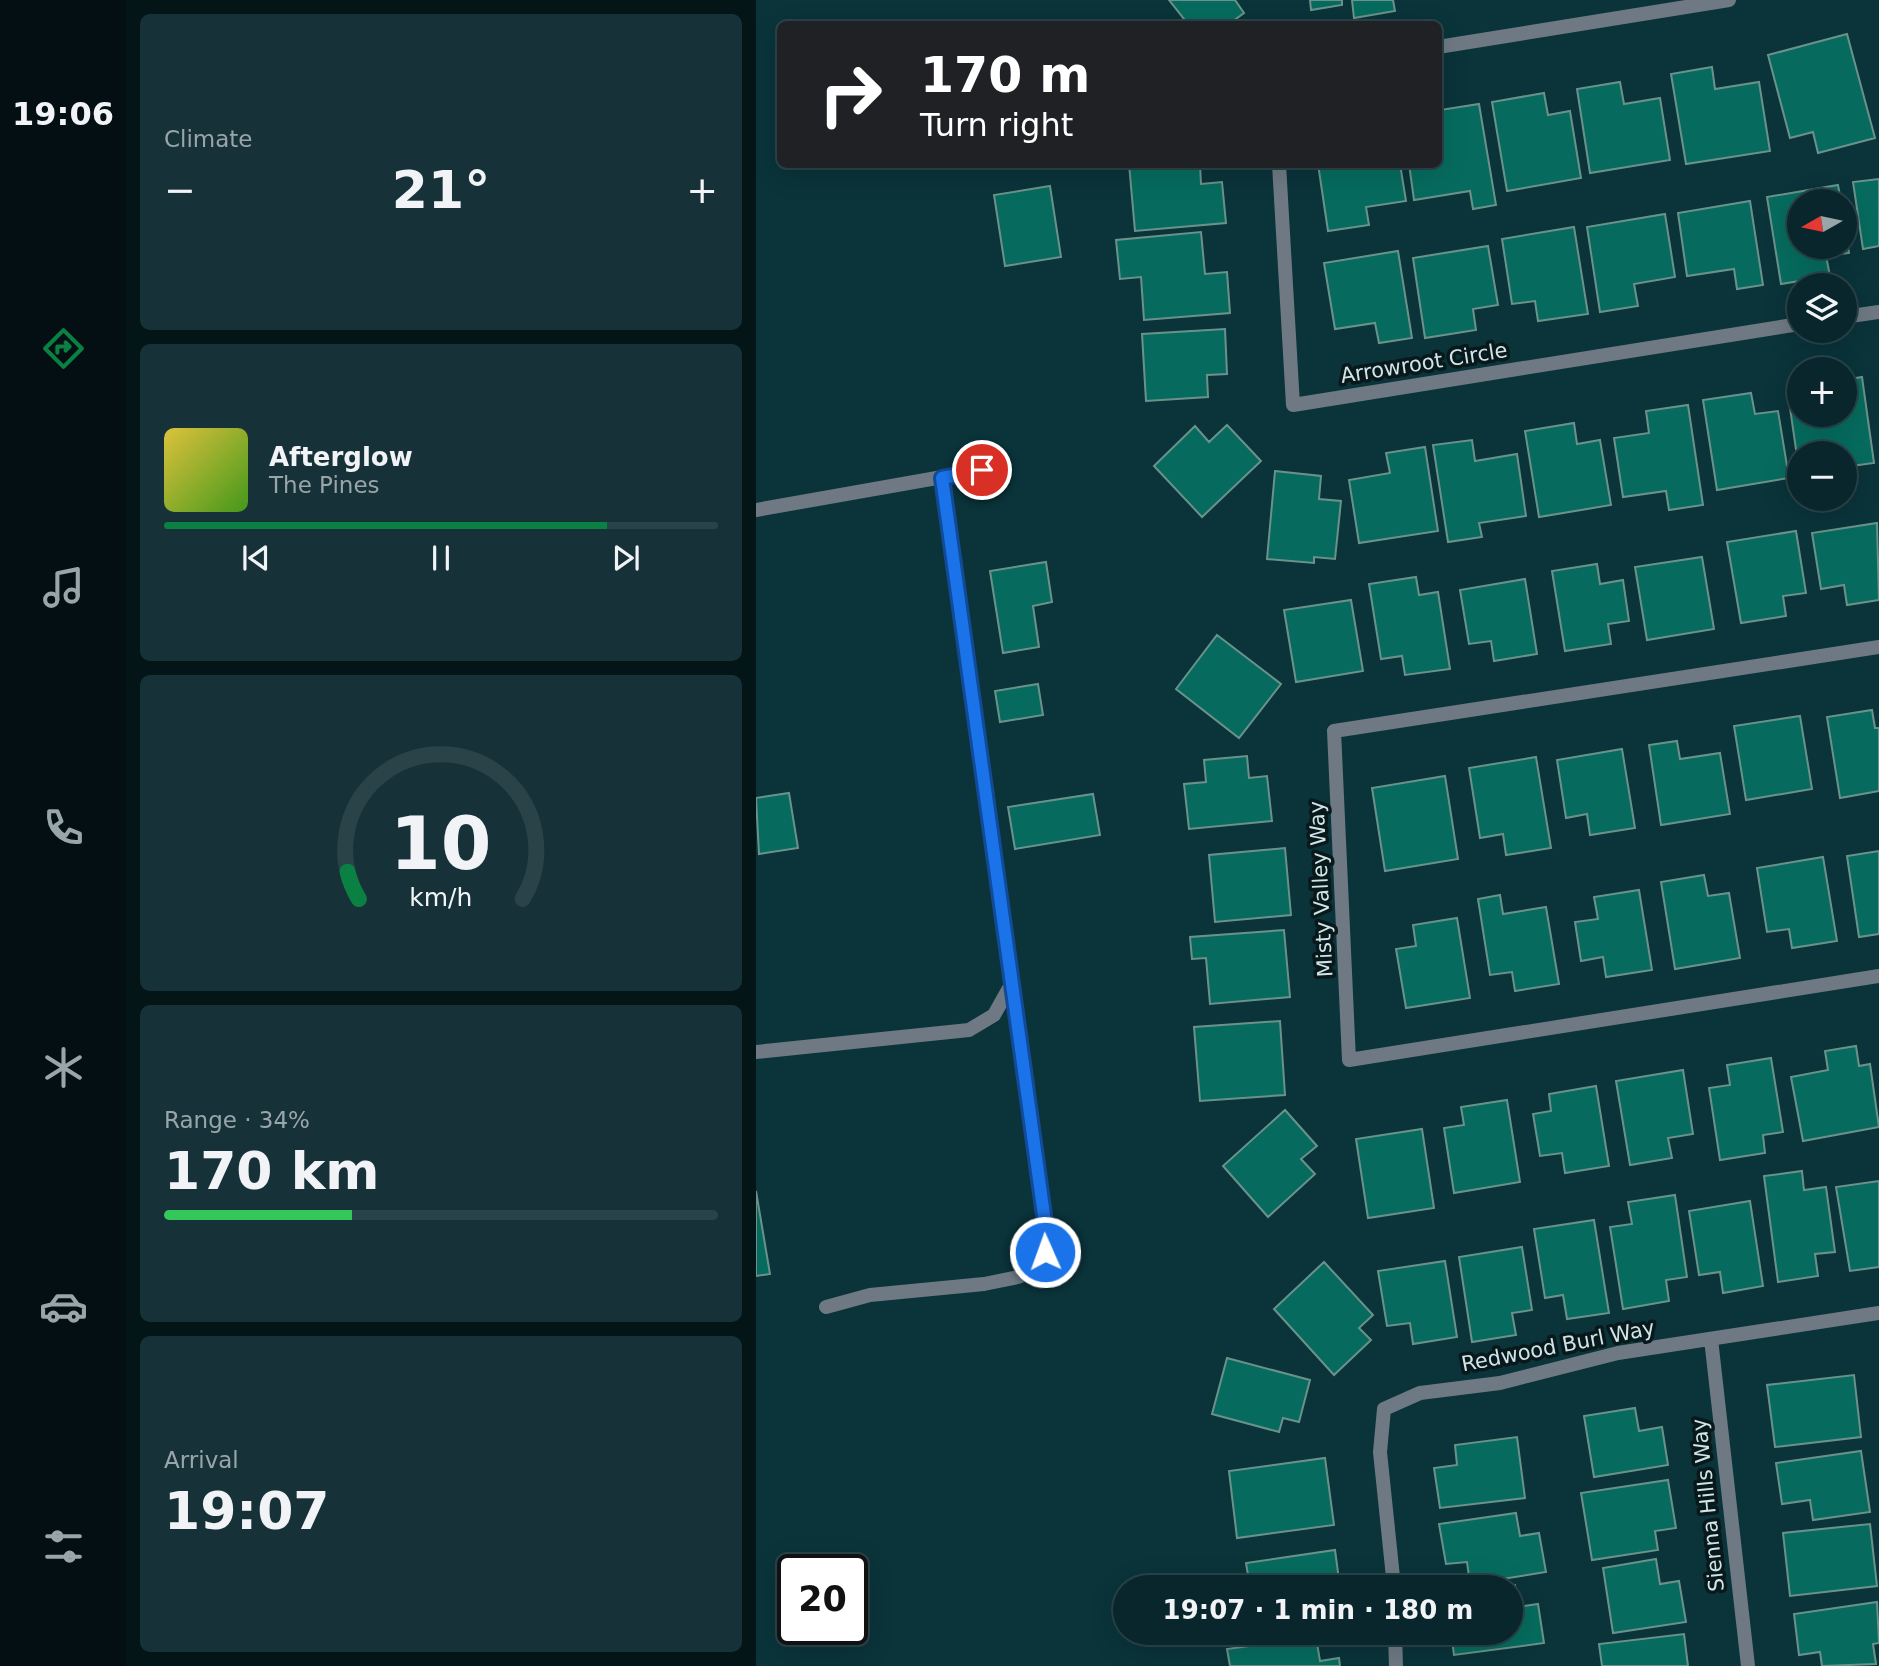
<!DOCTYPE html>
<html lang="en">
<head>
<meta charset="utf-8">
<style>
	body { margin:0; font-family:"DejaVu Sans",sans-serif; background:#163238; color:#f1f3f6; height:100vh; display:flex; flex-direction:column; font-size:26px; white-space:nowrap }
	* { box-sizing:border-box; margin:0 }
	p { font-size:23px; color:#98a5a9 }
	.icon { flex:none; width:38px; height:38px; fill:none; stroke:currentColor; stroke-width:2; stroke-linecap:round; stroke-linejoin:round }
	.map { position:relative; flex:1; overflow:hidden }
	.side { display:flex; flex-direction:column; gap:14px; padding:14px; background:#041518; width:630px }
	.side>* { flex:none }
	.banner { position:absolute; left:21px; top:21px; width:665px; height:147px; border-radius:10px; box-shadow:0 7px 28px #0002,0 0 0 2px #294348; background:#202124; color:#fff; overflow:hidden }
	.needle { width:46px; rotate:261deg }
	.controls { position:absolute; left:1031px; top:189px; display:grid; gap:14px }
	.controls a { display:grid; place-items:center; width:70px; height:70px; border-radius:50%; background:#08262c; box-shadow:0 7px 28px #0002,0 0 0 2px #294348; font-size:35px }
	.speed { position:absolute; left:21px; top:1554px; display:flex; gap:14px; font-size:35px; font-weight:700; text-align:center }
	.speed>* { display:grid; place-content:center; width:91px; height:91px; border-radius:50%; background:#08262c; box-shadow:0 7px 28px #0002,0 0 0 2px #294348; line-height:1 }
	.speed .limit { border:4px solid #111; border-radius:10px; background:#fff; color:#111 }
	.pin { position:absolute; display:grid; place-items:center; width:60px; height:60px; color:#fff; margin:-30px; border:4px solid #fff; border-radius:50%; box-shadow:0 2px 7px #0007 }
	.me { position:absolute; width:77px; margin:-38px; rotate:358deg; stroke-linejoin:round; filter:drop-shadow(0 0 5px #0008) }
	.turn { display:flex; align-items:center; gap:24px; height:147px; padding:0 28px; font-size:32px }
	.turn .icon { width:91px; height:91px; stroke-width:2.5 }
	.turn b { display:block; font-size:49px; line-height:60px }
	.big { font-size:52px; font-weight:800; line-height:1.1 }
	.side .tile { flex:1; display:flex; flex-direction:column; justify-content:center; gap:10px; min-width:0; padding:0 24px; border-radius:10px; background:#163238 }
	.side .dial { align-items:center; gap:0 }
	.dial svg { height:182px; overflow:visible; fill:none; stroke:#294348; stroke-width:7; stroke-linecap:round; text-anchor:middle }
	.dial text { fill:#f1f3f6; stroke:none }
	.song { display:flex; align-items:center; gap:21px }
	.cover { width:84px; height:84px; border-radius:10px; background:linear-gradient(135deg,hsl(50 70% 55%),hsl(100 70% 35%)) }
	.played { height:7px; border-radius:4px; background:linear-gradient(90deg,#0b8043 80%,#294348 80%) }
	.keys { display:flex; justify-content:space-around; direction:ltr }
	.heat { display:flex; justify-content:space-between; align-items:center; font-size:38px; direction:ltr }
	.charge { height:10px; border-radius:5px; background:linear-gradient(90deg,#34c759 34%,#294348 0) }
	.trip { position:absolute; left:357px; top:1575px; width:410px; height:70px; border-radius:35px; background:#08262c; box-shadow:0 7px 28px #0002,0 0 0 2px #294348; font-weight:800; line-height:70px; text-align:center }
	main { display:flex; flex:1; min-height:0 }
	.tabs { display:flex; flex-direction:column; width:126px; justify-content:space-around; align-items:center; background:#030f12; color:#98a5a9 }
	.tabs .icon { width:49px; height:49px }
	.tabs .current { color:#0b8043 }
	.tabs b { font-size:32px; color:#f1f3f6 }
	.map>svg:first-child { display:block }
	.building { fill:#066b5e; stroke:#6b928a; stroke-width:2 }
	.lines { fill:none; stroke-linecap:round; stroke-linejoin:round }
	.service { stroke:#6e7983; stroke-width:14 }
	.minor { stroke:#6e7983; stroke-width:14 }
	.route-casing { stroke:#114b97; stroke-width:18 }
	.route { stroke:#1a73e8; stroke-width:12 }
	.labels { text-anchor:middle; stroke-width:7; stroke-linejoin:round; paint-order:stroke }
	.street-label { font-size:21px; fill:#d1e5e9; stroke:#08181b }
</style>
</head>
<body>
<main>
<nav class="tabs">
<b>19:06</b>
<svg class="icon current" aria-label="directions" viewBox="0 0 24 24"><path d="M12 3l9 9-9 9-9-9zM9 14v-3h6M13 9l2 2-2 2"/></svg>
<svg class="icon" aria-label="music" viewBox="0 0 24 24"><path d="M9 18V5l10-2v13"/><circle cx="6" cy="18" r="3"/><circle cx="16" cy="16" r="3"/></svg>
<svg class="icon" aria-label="phone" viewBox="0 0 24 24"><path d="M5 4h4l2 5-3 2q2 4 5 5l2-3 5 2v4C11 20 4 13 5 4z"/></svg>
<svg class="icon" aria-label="climate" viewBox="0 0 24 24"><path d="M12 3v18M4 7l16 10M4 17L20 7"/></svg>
<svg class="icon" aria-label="car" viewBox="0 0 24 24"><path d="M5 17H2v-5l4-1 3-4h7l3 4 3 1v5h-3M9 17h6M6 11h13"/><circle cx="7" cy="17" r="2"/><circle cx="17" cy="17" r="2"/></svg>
<svg class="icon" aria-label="filters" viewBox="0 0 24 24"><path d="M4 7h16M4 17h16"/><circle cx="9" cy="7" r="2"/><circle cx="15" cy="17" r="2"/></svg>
</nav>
<section class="side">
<div class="tile"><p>Climate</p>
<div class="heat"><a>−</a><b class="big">21°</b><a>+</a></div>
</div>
<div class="tile">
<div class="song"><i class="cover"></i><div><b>Afterglow</b><p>The Pines</p></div></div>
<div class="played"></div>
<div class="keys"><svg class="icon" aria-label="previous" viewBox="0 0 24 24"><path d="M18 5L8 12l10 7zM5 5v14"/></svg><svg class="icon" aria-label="pause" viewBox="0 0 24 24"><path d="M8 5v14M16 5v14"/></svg><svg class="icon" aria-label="next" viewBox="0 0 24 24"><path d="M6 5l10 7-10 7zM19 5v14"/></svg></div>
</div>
<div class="tile dial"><svg viewBox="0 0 100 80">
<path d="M14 69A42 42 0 1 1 86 69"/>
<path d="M14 69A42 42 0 0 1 9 57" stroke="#0b8043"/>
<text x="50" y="56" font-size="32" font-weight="700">10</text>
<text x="50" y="72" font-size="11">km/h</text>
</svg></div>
<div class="tile"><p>Range · 34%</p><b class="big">170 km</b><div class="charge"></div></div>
<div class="tile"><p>Arrival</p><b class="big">19:07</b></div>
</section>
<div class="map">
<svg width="1123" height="1666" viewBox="0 0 1123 1666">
	<rect width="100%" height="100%" fill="#0a333a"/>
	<path class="building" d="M413,0H479L488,13L473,24H432Z
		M554,0H586V5L555,10Z
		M596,0H637L639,11L598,18Z
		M1091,34L1119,138L1062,153L1057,132L1034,138L1012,55Z
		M956,67L959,89L1003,82L1014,151L930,164L915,74Z
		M864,82L868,104L904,98L914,160L834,173L821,89Z
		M788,93L792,115L814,111L825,178L751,191L736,102Z
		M723,104L740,205L717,209L714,191L658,200L653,164H682V131H687L684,110Z
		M373,164H444L445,184L466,182L470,223L379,231Z
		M562,164H644L650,201L610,207L613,225L572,231Z
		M1123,179V246L1107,249L1097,182Z
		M1082,185L1085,201H1043V247H1088V223L1093,253L1070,256L1074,276L1025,284L1011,197Z
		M294,186L305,257L249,266L238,195Z
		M994,201L1007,285L981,289L978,269L931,276L922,213Z
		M909,214L919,277L878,284L882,306L844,312L831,227Z
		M818,227L832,314L782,321L779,301L756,304L746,239Z
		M445,232L449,274L471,272L474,313L388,320L385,277L364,279L360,240Z
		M732,246L742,305L717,309L720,330L669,338L657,258Z
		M642,251L656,338L623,343L619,323L579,329L568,263Z
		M469,329L471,374L451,375L452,397L390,401L386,334Z
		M1106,377L1118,463L1088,467V453H1043V470L1034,408L1043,407V415H1088V380Z
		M995,393L999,414L1022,411L1033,478L961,490L947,400Z
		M932,405L947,505L913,510L910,491L867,497L858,438L893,433L890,411Z
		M818,423L821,444L844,440L855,505L783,517L769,431Z
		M471,425L505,461L446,517L398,466L439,426L453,442Z
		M716,440L719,461L761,454L770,516L723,523L726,537L692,542L677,445Z
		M669,447L682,531L603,543L593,480L634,473L630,453Z
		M519,471L565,476L563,499L585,501L579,559L558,557V563L511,559Z
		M1121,523L1123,600L1091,605L1088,585L1065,589L1056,533Z
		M1040,531L1050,593L1027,596L1030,616L985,623L971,542Z
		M946,557L958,629L891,640L879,567Z
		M290,562L296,602L277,606L283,647L247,653L234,571Z
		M841,564L844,584L867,580L873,621L852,624L855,644L809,651L796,571Z
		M660,577L663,595L682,592L694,669L649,675L646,656L625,659L613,584Z
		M769,579L781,654L738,661L735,641L713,644L704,590Z
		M595,600L607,671L540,682L528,610Z
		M461,635L525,684L483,738L420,689Z
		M282,684L287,715L244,722L239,691Z
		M1116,710L1119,728H1123V791L1084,798L1071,717Z
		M1044,716L1056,789L990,800L978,726Z
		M921,741L924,759L964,753L974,814L905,825L893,745Z
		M866,749L879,828L834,835L831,814L810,818L801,760Z
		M491,756L493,778L511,776L516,821L433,829L428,784L450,782L448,760Z
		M780,757L795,848L750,855L747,834L724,838L713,768Z
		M689,776L702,859L629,871L616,788Z
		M33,793L42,848L3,854L0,798Z
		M337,794L344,835L259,849L252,807Z
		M529,848L535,915L459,922L453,855Z
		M1123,851V934L1103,937L1091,856Z
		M1067,857L1081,941L1036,948L1033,929L1011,932L1001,868Z
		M948,875L952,896L973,893L984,958L919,969L905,882Z
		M883,890L896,970L850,977L847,957L825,961L819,922L842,919L838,897Z
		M744,895L747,914L790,907L803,984L759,991L756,972L734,975L722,899Z
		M701,918L714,998L650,1008L640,949L660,946L657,925Z
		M528,930L534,997L454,1004L450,958L436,959L434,937Z
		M524,1021L529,1095L444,1101L438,1027Z
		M1100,1046L1103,1066L1114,1064L1123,1127L1047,1141L1035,1077L1072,1070L1069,1051Z
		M1015,1058L1027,1132L1007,1135L1009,1153L964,1160L953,1088L974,1085L971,1065Z
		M927,1070L937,1134L912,1138L916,1158L874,1165L860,1081Z
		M840,1086L853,1166L809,1173L806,1153L784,1156L777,1114L795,1111L793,1094Z
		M751,1100L764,1182L698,1193L688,1128L708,1125L705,1107Z
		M529,1110L561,1146L545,1159L559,1174L512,1217L467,1166Z
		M666,1129L678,1208L612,1218L600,1139Z
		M1046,1171L1048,1190L1070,1187L1079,1252L1059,1254L1062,1276L1022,1282L1008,1176Z
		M1123,1181V1267L1094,1271L1080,1187Z
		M0,1191L14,1274L0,1276Z
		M919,1195L931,1277L910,1280L913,1301L867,1309L854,1227L876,1224L872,1202Z
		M994,1201L1007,1286L967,1293L964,1272L943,1275L933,1211Z
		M838,1220L853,1313L811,1319L807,1295L789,1298L778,1229Z
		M766,1247L776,1310L756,1313L760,1335L716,1342L703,1257Z
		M689,1261L701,1337L657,1344L654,1323L631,1326L622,1271Z
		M568,1262L617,1315L603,1328L615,1340L578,1375L518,1309Z
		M471,1358L554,1380L543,1422L527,1418L523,1432L456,1414Z
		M1098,1375L1105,1437L1019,1447L1011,1385Z
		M879,1408L883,1431L906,1427L912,1465L838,1477L828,1416Z
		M761,1437L769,1498L684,1508L678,1468L701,1465L699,1445Z
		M1105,1451L1114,1512L1057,1520L1054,1500L1026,1504L1020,1463Z
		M569,1458L578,1525L481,1538L473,1471Z
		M912,1480L920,1528L899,1531L902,1550L836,1560L825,1493Z
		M760,1513L764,1536L783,1533L790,1572L714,1584L711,1562L690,1564L683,1524Z
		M1114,1524L1121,1586L1034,1596L1027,1533Z
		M579,1550L584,1587H494L490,1563Z
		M900,1559L904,1584L923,1581L930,1622L857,1633L847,1568Z
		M759,1585L762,1607L782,1604L788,1643L698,1655L695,1633H754V1587H744Z
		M1121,1602L1123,1643L1117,1644L1120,1664L1066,1666L1064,1652L1043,1655L1038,1614Z
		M928,1634L932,1666H846L843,1644Z
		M560,1637L564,1661L583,1658L584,1666H474L471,1649Z"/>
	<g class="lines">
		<path class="service" d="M0,510L226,470
			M0,1052L213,1030L238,1015L256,983
			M70,1307L114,1295L228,1284L262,1277L275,1272L283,1263L289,1252L291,1237L186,478"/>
		<path class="minor" d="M682,47L973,0
			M523,164L537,405L1043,324
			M1088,317L1123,312
			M1123,647L578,731L593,1060L1123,976
			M955,1339L992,1666
			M638,1587L624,1452L628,1409L664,1393L744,1383L862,1353L1123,1313
			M639,1633L640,1666"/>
	</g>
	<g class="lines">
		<g class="route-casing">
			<path id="route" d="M226,470L186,478L291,1237L289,1252"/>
		</g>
		<use href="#route" class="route"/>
	</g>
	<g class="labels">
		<g class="street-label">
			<text transform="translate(668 363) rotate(-9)" y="7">Arrowroot Circle</text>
			<text transform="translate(565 889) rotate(-93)" y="7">Misty Valley Way</text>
			<text transform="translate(802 1346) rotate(-11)" y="7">Redwood Burl Way</text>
			<text transform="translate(952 1505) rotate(-96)" y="7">Sienna Hills Way</text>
		</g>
	</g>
</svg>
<div class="controls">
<a><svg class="needle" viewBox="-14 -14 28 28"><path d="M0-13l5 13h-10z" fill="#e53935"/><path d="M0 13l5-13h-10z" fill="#98a5a9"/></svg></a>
<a><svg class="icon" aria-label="layers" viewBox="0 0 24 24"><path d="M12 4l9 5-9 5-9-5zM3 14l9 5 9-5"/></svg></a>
<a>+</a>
<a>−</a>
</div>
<div class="speed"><div class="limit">20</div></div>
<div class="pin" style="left:226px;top:470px;background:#d93025"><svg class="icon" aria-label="arrive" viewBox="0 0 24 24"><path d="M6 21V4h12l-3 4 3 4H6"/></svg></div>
<svg class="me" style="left:289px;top:1252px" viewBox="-20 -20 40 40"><circle r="17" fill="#1a73e8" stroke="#fff" stroke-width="3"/><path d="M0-11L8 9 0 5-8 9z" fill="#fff"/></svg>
<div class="trip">19:07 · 1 min · 180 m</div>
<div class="banner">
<div class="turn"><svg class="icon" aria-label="right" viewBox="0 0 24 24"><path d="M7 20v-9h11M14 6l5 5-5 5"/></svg><div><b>170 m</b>Turn right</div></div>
</div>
</div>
</main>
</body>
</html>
